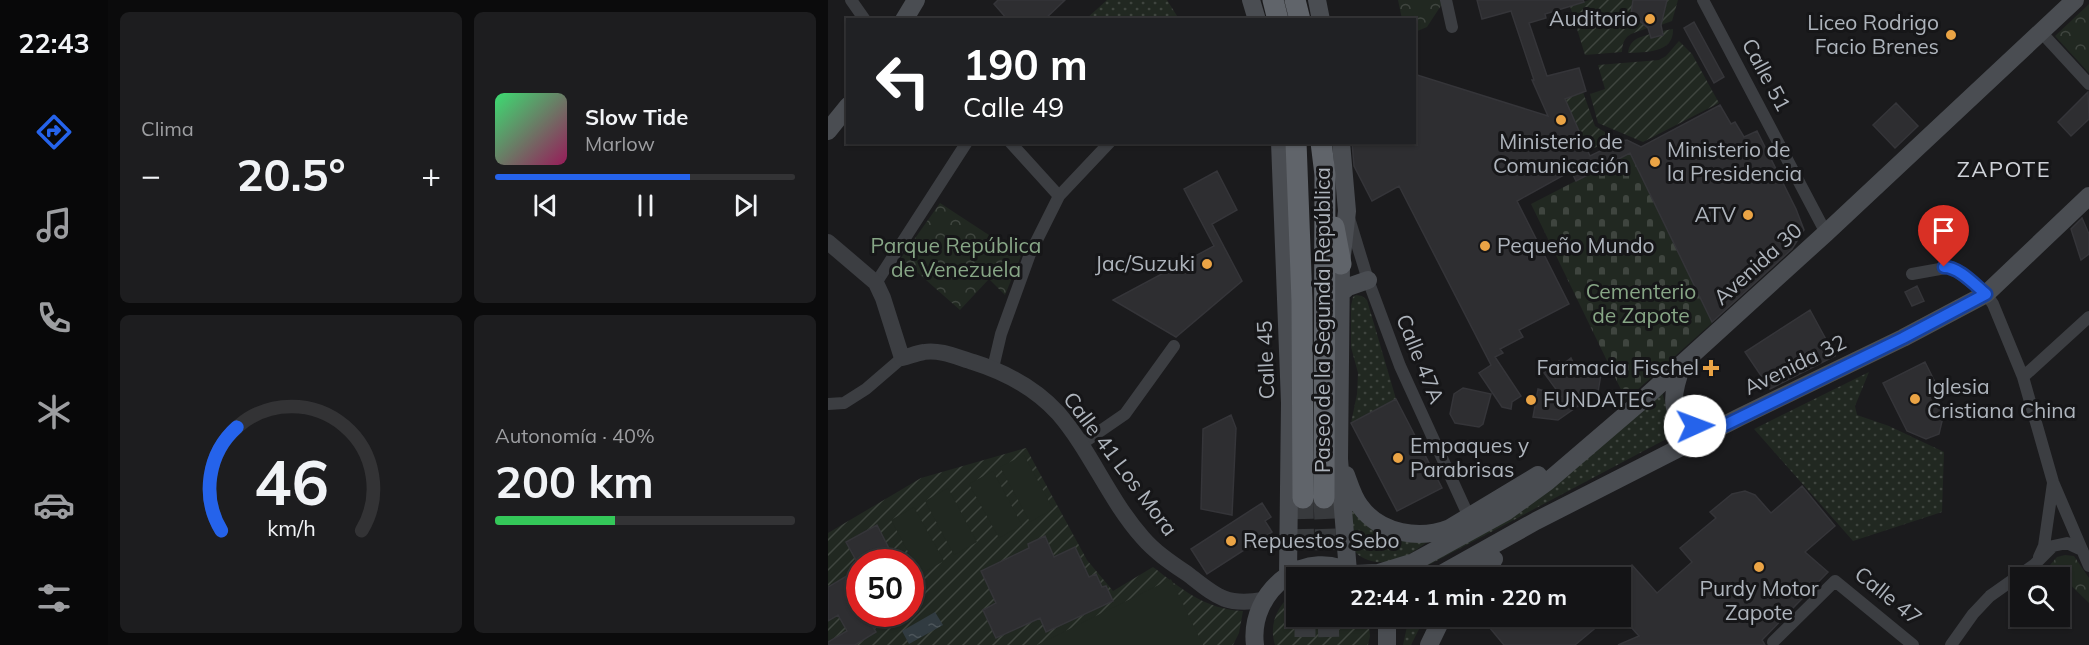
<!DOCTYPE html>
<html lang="es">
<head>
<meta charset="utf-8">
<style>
	body { margin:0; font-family:Mulish,sans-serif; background:#1d1d1f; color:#f1f3f6; height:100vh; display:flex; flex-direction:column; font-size:22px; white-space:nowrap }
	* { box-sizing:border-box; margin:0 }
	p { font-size:20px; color:#9d9ea1 }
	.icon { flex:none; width:33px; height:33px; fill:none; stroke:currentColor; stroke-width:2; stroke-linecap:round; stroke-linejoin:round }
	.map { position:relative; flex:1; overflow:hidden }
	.drawer { display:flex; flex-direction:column; gap:12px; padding:12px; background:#0b0b0c; width:720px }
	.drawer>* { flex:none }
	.guide { position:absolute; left:18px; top:18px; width:570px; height:126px; border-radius:0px; box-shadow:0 2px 4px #0004,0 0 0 2px #333335; background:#202124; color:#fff; overflow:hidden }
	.fabs { position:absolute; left:1182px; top:567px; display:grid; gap:12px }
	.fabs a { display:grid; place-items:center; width:60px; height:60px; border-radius:0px; background:#141416; box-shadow:0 2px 4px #0004,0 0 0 2px #333335; font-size:30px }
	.speed { position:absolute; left:18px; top:549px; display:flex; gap:12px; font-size:30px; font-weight:700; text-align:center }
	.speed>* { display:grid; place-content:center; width:78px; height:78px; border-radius:50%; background:#141416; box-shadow:0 2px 4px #0004,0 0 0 2px #333335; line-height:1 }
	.speed .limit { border:9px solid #d22; background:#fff; color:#111 }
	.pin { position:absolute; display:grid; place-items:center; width:51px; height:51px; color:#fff; margin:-62px -26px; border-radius:50% 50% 50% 0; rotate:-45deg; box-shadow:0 0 6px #0007 }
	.pin .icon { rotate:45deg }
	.me { position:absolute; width:66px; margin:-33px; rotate:88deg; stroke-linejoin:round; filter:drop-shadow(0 0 4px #0008) }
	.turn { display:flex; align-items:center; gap:21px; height:126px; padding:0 18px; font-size:27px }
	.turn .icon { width:78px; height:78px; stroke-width:2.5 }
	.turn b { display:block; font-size:42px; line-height:51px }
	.big { font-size:45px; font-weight:700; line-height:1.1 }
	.drawer .tile { flex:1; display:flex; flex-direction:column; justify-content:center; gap:9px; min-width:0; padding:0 21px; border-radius:9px; background:#1d1d1f }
	.drawer .dial { align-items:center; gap:0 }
	.dial svg { height:156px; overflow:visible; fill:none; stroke:#333335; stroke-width:7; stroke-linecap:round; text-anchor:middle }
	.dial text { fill:#f1f3f6; stroke:none }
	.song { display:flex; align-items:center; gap:18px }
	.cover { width:72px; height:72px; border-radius:9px; background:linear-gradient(135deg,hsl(140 70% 55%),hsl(330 70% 35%)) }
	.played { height:6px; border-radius:3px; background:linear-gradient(90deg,#2563eb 65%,#333335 65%) }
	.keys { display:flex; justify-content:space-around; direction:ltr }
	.heat { display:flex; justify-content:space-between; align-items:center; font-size:33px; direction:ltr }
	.charge { height:9px; border-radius:4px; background:linear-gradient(90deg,#34c759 40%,#333335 0) }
	.drawer .tiles { flex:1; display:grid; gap:12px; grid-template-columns:repeat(2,1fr) }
	.trip { position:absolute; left:458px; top:567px; width:345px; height:60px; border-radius:0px; background:#141416; box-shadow:0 2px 4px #0004,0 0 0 2px #333335; font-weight:700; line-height:60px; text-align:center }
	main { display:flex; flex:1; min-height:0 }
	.tab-bar { display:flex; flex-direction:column; width:108px; justify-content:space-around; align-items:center; background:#080809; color:#9d9ea1 }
	.tab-bar .icon { width:42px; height:42px }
	.tab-bar .on { color:#2563eb }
	.tab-bar b { font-size:27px; color:#f1f3f6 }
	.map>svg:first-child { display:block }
	.grass { fill:url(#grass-dots) }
	.cemetery { fill:url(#cemetery-stones) }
	.park { fill:url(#park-crowns) }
	.garden { fill:url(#garden-furrows); fill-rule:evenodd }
	.pitch { fill:#212821 }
	.water { fill:url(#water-ripples) }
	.building { fill:#2e2e31; stroke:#353539; stroke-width:1.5 }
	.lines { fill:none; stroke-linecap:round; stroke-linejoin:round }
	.trunk-tunnel { stroke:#383a3d; stroke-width:21; stroke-dasharray:21 10; stroke-linecap:butt }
	.minor { stroke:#3c3e42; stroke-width:12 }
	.tertiary { stroke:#3c3e42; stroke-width:16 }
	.secondary { stroke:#4a4d52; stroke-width:18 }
	.trunk { stroke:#60646a; stroke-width:21 }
	.route-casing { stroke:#184099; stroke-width:15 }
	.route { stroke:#2563eb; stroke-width:10 }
	.poi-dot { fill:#eba445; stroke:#161618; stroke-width:2 }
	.labels { text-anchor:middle; stroke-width:6; stroke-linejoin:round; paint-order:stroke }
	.poi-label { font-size:21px; fill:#aeb4bc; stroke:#161618; text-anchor:start }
	.street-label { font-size:21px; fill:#aeb4bc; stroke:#161618 }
	.park-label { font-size:21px; fill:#87a686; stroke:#161618 }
	.neighbourhood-label { font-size:22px; letter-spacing:1.5px; fill:#cfd2d8; stroke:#161618 }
</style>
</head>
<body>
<main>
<nav class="tab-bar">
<b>22:43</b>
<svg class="icon on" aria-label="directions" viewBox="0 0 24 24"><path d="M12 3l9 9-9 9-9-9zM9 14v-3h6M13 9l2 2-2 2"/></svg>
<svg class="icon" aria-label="music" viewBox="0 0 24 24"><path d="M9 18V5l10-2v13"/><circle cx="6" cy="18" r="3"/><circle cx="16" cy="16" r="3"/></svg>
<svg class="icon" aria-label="phone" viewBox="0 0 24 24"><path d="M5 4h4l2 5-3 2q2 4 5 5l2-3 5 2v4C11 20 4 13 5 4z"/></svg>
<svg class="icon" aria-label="climate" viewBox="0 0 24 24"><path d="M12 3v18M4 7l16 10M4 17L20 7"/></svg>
<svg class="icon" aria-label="car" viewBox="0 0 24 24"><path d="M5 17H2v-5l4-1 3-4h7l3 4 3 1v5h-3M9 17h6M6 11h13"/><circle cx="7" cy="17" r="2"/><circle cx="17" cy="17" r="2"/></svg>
<svg class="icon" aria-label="filters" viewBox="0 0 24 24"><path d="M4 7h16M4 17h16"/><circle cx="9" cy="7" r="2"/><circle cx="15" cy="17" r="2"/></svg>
</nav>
<section class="drawer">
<div class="tiles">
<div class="tile"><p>Clima</p>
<div class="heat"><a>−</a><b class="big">20.5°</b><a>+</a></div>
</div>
<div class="tile">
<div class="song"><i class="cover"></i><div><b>Slow Tide</b><p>Marlow</p></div></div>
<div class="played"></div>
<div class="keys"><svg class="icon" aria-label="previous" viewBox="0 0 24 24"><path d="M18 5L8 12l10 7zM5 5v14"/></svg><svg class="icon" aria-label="pause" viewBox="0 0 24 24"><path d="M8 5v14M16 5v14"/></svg><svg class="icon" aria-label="next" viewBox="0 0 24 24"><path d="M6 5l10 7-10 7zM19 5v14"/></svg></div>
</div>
<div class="tile dial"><svg viewBox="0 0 100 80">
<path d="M14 69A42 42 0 1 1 86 69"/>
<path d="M14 69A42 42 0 0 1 22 16" stroke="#2563eb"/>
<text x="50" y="56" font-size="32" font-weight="700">46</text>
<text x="50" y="72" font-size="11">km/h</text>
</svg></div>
<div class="tile"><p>Autonomía · 40%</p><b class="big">200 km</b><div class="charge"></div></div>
</div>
</section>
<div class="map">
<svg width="1261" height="645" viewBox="0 0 1261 645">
	<defs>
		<pattern id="grass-dots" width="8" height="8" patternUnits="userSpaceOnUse" patternTransform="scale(1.5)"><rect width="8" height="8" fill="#212821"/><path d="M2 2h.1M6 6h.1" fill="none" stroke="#3f453f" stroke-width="1.8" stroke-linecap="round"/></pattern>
		<pattern id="cemetery-stones" width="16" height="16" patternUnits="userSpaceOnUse" patternTransform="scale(1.5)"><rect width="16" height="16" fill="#212821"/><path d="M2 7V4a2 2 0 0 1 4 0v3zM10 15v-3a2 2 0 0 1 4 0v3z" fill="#3f453f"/></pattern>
		<pattern id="park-crowns" width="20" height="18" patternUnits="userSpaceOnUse" patternTransform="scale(1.5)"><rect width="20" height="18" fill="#212821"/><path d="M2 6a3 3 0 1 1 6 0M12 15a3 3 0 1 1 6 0" fill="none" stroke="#3f453f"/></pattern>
		<pattern id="garden-furrows" width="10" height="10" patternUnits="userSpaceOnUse" patternTransform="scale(1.5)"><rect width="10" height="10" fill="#212821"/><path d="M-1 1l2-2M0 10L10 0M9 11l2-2" fill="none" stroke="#3f453f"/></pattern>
		<pattern id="water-ripples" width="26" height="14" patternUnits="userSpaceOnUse" patternTransform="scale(1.5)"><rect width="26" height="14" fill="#313b41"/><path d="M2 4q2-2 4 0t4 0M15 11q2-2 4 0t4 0" fill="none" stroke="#4c555a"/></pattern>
	</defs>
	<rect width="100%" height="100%" fill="#1b1b1d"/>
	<path class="grass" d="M279,0H339L351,19H258Z
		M528,295L534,296L539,300L568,399L523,423L529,394L530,373L523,347V306L525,297Z
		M1041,372L1027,406L1029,415L1061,426L1116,452L1114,512L1025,541L926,429Z
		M834,392L840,412L859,428L595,568L584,577H555H563Z
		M523,507L601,541C592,547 583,554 573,558C555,567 527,562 521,541C519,531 522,517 523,507Z
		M581,617H597L583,645H575Z"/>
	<path class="cemetery" d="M802,153L884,323L798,400L703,204Z"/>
	<path class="park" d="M570,0H613L614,4L599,27L587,32L586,20L574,19Z
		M1261,4V73L1227,36Z
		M112,203L193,256L177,295L161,279L132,310L73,258Z
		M1237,555L1246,556L1261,578V603L1222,565L1229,557Z"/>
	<path class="garden" d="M761,0H805L803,14L820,28C804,34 795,33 794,52L757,55L742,6Z
		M838,0H850L844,21L833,25L839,1Z
		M845,29C846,53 818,52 800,53C802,39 810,38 822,34L823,38L835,35L834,31Z
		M851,41L864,54L891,103L815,142L770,123L762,94L777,89L770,65L831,60L838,56Z
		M755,92L767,126L787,138L760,151L737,99Z
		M198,448L259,560L285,591L325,567C354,589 376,609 415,611L411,633L405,645H0V533L93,478ZM32,562H82V614H32Z
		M468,590V616L540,617L542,636L540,645H447C440,622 451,604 468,590Z"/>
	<path class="pitch" d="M196,455L225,509L202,522L172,467Z
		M165,471L194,525L171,538L141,484Z
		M120,488L149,542L126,555L97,501Z
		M86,507L116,561L92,574L63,520Z
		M343,579L375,645H209Z"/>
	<path class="water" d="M107,612L115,625L81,644L74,631Z"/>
	<path class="building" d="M170,0H237L216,20H180L166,4Z
		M649,0H755L756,2L717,14L718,18L701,23L719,76L751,68L758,91L737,99L762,156L793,141L799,140L813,147L892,105L903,124L907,122L916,137L929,131L968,209L976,230L964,249L884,322L802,153L748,181L743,171L689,201L741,304L691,330L695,337L672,349L675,353L667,357L693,396L684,402L683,409L674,407L651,373L663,365L571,186L544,201L526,166L524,142H586V74L720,116L704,80H706L683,11L654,19Z
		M805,0H839L833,25L835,35L823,38L820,28L803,14Z
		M866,22L896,77L886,83L856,28Z
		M1260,92L1261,119L1243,136L1230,122Z
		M1068,103L1090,126L1067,148L1045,125Z
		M389,171L409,210L384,224L414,281L348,337L285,300L386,246L356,189Z
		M1254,218L1261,234V254L1253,260L1243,229Z
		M1089,286L1096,301L1084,306L1077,292Z
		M982,310L1007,356L942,389L917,352Z
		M743,358L746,364L774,368L770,392L730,420L705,417L710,389L733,396L716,373L731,361L734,365Z
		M1097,362L1115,398L1108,401L1115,417L1111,434L1098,439L1079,431L1055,383Z
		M635,388L663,394L655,424L651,427L627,423L622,414L626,394Z
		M568,399L614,488L569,511L523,423Z
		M403,415L408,428L404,515L373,509L375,429Z
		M974,486L1007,526L977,552L1000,572L934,640L937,645H790L811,636L792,615V576L804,565L829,593L864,562L852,548L888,518L882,512L904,494L917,491L927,495L943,513Z
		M434,503L443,517L437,521L444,532L379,574L363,549Z
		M49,525L68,562H29L18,542Z
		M217,536L226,557L247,547L261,577L268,574L274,587L278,586L285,601L218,632L212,618L168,638L155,610L168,603L153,571L201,548L200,544Z
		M32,568V614H57L42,622L48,632L27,645H0V642L19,631L10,615L0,621V587Z
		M652,616H764L771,625L747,645H676Z"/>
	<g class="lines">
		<path class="trunk-tunnel" d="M475,498L476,578
			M496,498L499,578
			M477,616V645
			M500,616L501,645"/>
		<path class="minor" d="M23,0L37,20
			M618,0L624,27
			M875,0L998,233
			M1213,32L1261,84
			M182,142L231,196
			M521,218L540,280L572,366L641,517
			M1084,274L1123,267L1158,294L1165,304L1195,377L1225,482L1261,566
			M48,283L139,142
			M165,368L173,334L202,254L231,196L282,142
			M1195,377L1261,317
			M0,404L16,403L38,389L74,358
			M252,445L297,414L346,346
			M1211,557L1216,546L1225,483
			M945,642L1007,581L1085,645
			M1123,645L1145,614L1162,596L1206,565L1225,546L1239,543L1254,550"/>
		<path class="tertiary" d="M0,242L48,283L55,298L74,358C82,356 89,353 96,352C112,349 131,358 145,362C177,372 207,388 230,413C263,451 281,500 315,538C328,553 345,564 361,575C389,597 398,606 435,600"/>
		<path class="secondary" d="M423,0L429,20
			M489,0L493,20
			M76,20L88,0
			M0,131L20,106
			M452,142L462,403L460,575
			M513,142L519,211L513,264L511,459L520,572
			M513,293L520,287L540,280
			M854,366C839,405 842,429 890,427
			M518,475C522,486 525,497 532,506C552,534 592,540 622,528L710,475
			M526,574L550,573L586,562L679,511L719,482L810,404L998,233L1247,0
			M606,578L708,521L912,417L1075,338L1158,294L1261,196
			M638,578L647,569L666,559
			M557,616L559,624V645
			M427,645C420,591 479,543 528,576
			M601,645L615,616"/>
		<path class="trunk" d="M445,0L450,20
			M467,0L472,20
			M468,142L474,301L475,498
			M493,142L497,175L496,498
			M506,227L513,264"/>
	</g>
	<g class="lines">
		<g class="route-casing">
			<path id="route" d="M867,426H895L1075,338L1158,294C1147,285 1131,267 1116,267"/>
		</g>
		<use href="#route" class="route"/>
	</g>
	<g class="poi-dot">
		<circle cx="822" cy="19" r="6"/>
		<circle cx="1123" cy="35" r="6"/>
		<circle cx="733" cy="120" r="6"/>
		<circle cx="827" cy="162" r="6"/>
		<circle cx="920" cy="215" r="6"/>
		<circle cx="657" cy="246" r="6"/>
		<circle cx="379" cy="264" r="6"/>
		<path d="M880 359h6v6h6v6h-6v6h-6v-6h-6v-6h6z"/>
		<circle cx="1087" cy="399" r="6"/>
		<circle cx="703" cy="400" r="6"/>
		<circle cx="570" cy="458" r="6"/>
		<circle cx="403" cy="541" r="6"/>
		<circle cx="931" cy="567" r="6"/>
	</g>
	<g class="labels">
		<g class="poi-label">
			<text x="810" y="26" text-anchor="end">Auditorio</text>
			<text x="1111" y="30" text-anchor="end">Liceo Rodrigo<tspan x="1111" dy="24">Facio Brenes</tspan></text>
			<text x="733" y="149" text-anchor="middle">Ministerio de<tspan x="733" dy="24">Comunicación</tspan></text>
			<text x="839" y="157">Ministerio de<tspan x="839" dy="24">la Presidencia</tspan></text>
			<text x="908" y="222" text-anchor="end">ATV</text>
			<text x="669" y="253">Pequeño Mundo</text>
			<text x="367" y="271" text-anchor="end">Jac/Suzuki</text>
			<text x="871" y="375" text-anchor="end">Farmacia Fischel</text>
			<text x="1099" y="394">Iglesia<tspan x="1099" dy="24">Cristiana China</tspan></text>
			<text x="715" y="407">FUNDATEC</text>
			<text x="582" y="453">Empaques y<tspan x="582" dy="24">Parabrisas</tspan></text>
			<text x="415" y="548">Repuestos Sebo</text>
			<text x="931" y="596" text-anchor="middle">Purdy Motor<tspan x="931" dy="24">Zapote</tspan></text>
		</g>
		<g class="street-label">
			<text transform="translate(938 75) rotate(62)" y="7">Calle 51</text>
			<text transform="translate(930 264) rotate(-42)" y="7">Avenida 30</text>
			<text transform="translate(495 320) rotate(-90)" y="7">Paseo de la Segunda República</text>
			<text transform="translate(592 359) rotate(68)" y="7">Calle 47A</text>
			<text transform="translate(438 360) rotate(-92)" y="7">Calle 45</text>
			<text transform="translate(967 365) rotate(-26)" y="7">Avenida 32</text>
			<text transform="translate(292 464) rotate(53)" y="7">Calle 41 Los Mora</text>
			<text transform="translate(1060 596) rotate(39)" y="7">Calle 47</text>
		</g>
		<g class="park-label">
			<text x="128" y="253">Parque República<tspan x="128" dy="24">de Venezuela</tspan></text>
			<text x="813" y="299">Cementerio<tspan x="813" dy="24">de Zapote</tspan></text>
		</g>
		<g class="neighbourhood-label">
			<text x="1176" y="177">ZAPOTE</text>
		</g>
	</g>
</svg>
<div class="fabs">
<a><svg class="icon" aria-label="search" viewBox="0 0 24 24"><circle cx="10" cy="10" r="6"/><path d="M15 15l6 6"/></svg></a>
</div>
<div class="speed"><div class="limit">50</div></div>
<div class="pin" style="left:1116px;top:267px;background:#d93025"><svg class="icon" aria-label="arrive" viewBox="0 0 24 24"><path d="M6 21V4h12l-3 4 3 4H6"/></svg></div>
<svg class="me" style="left:867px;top:426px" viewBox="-20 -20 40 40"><circle r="19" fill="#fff"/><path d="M0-13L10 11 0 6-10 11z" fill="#2563eb"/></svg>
<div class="trip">22:44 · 1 min · 220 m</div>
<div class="guide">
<div class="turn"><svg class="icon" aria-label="left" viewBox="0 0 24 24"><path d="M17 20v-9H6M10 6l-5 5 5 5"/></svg><div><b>190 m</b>Calle 49</div></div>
</div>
</div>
</main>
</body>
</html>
